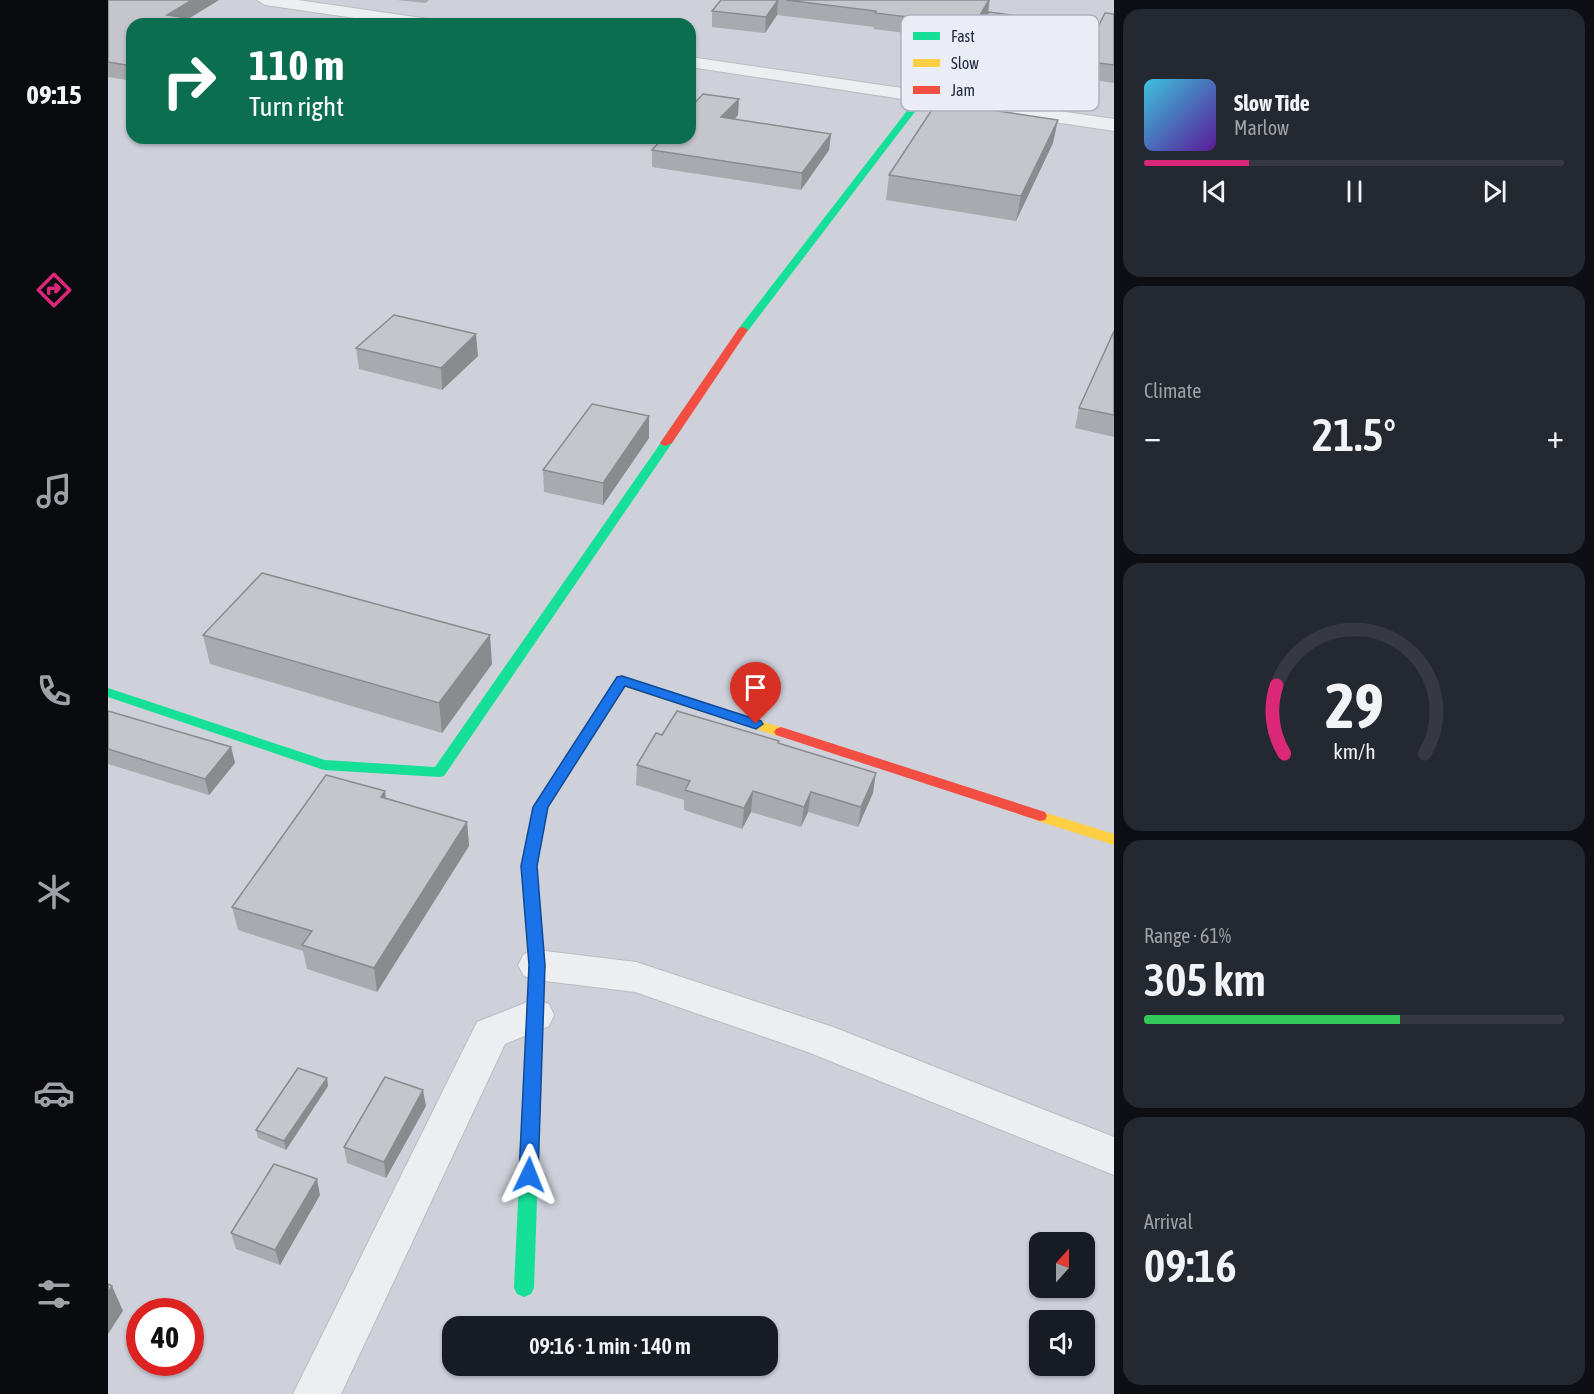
<!DOCTYPE html>
<html lang="en">
<head>
<meta charset="utf-8">
<style>
	body { margin:0; font-family:"Asap Condensed",sans-serif; background:#242831; color:#f1f3f6; height:100vh; display:flex; flex-direction:column; font-size:22px; white-space:nowrap }
	* { box-sizing:border-box; margin:0 }
	p { font-size:20px; color:#9ea1a6 }
	.icon { flex:none; width:33px; height:33px; fill:none; stroke:currentColor; stroke-width:2; stroke-linecap:round; stroke-linejoin:round }
	.map { position:relative; flex:1; overflow:hidden }
	.side { display:flex; flex-direction:column; gap:9px; padding:9px; background:#0d0f14; width:480px }
	.side>* { flex:none }
	.banner { position:absolute; left:18px; top:18px; width:570px; height:126px; border-radius:18px; box-shadow:0 2px 4px #0004; background:#0b6e4f; color:#fff; overflow:hidden }
	.needle { width:39px; rotate:21deg }
	.buttons { position:absolute; left:921px; top:1232px; display:grid; gap:12px }
	.buttons a { display:grid; place-items:center; width:66px; height:66px; border-radius:12px; background:#171b24; box-shadow:0 2px 4px #0004; font-size:30px }
	.speed { position:absolute; left:18px; top:1298px; display:flex; gap:12px; font-size:30px; font-weight:700; text-align:center }
	.speed>* { display:grid; place-content:center; width:78px; height:78px; border-radius:50%; background:#171b24; box-shadow:0 2px 4px #0004; line-height:1 }
	.speed .limit { border:9px solid #d22; background:#fff; color:#111 }
	.pin { position:absolute; display:grid; place-items:center; width:51px; height:51px; color:#fff; margin:-62px -26px; border-radius:50% 50% 50% 0; rotate:-45deg; box-shadow:0 0 6px #0007 }
	.pin .icon { rotate:45deg }
	.me { position:absolute; width:66px; margin:-33px; rotate:2deg; stroke-linejoin:round; filter:drop-shadow(0 0 4px #0008) }
	.turn { display:flex; align-items:center; gap:21px; height:126px; padding:0 24px; font-size:27px }
	.turn .icon { width:78px; height:78px; stroke-width:2.5 }
	.turn b { display:block; font-size:42px; line-height:51px }
	.big { font-size:45px; font-weight:600; line-height:1.1 }
	.side .card { flex:1; display:flex; flex-direction:column; justify-content:center; gap:9px; min-width:0; padding:0 21px; border-radius:18px; background:#242831 }
	.side .dial { align-items:center; gap:0 }
	.dial svg { height:156px; overflow:visible; fill:none; stroke:#363941; stroke-width:7; stroke-linecap:round; text-anchor:middle }
	.dial text { fill:#f1f3f6; stroke:none }
	.song { display:flex; align-items:center; gap:18px }
	.cover { width:72px; height:72px; border-radius:9px; background:linear-gradient(135deg,hsl(190 70% 55%),hsl(270 70% 35%)) }
	.played { height:6px; border-radius:3px; background:linear-gradient(90deg,#db2777 25%,#363941 25%) }
	.keys { display:flex; justify-content:space-around; direction:ltr }
	.heat { display:flex; justify-content:space-between; align-items:center; font-size:33px; direction:ltr }
	.charge { height:9px; border-radius:4px; background:linear-gradient(90deg,#34c759 61%,#363941 0) }
	.trip { position:absolute; left:334px; top:1316px; width:336px; height:60px; border-radius:18px; background:#171b24; box-shadow:0 2px 4px #0004; font-weight:600; line-height:60px; text-align:center }
	main { display:flex; flex:1; min-height:0 }
	.tab-bar { display:flex; flex-direction:column; width:108px; justify-content:space-around; align-items:center; background:#090b0e; color:#9ea1a6 }
	.tab-bar .icon { width:42px; height:42px }
	.tab-bar .selected { color:#db2777 }
	.tab-bar b { font-size:27px; color:#f1f3f6 }
	.map>svg:first-child { display:block }
	.built { fill:#ced0da; fill-rule:evenodd }
	.lines { fill:none; stroke-linecap:round; stroke-linejoin:round }
	.street-casing { stroke:#bbbcc2; stroke-width:2 }
	.street { fill:#edeef1; fill-rule:evenodd }
	.fast { fill:#16e098; fill-rule:evenodd }
	.slow { fill:#ffcf43; fill-rule:evenodd }
	.jam { fill:#f24e42; fill-rule:evenodd }
	.wall { fill:#a9aaaf }
	.shaded-wall { fill:#8a8b8f }
	.building { fill:#c5c6cc; stroke:#8a8b8f; stroke-width:1.5 }
	.route { fill:#1a73e8; stroke:#114b97; stroke-width:1.5 }
	.key { fill:#eaedf5; stroke:#aeb2be; stroke-width:1.5 }
	.key-label { font-size:16px; fill:#23293f }
</style>
</head>
<body>
<main>
<nav class="tab-bar">
<b>09:15</b>
<svg class="icon selected" aria-label="directions" viewBox="0 0 24 24"><path d="M12 3l9 9-9 9-9-9zM9 14v-3h6M13 9l2 2-2 2"/></svg>
<svg class="icon" aria-label="music" viewBox="0 0 24 24"><path d="M9 18V5l10-2v13"/><circle cx="6" cy="18" r="3"/><circle cx="16" cy="16" r="3"/></svg>
<svg class="icon" aria-label="phone" viewBox="0 0 24 24"><path d="M5 4h4l2 5-3 2q2 4 5 5l2-3 5 2v4C11 20 4 13 5 4z"/></svg>
<svg class="icon" aria-label="climate" viewBox="0 0 24 24"><path d="M12 3v18M4 7l16 10M4 17L20 7"/></svg>
<svg class="icon" aria-label="car" viewBox="0 0 24 24"><path d="M5 17H2v-5l4-1 3-4h7l3 4 3 1v5h-3M9 17h6M6 11h13"/><circle cx="7" cy="17" r="2"/><circle cx="17" cy="17" r="2"/></svg>
<svg class="icon" aria-label="filters" viewBox="0 0 24 24"><path d="M4 7h16M4 17h16"/><circle cx="9" cy="7" r="2"/><circle cx="15" cy="17" r="2"/></svg>
</nav>
<div class="map">
<svg width="1006" height="1394" viewBox="0 0 1006 1394">
	<rect width="100%" height="100%" fill="#dedfe4"/>
	<path class="built" d="M0,0H1006V1394H0ZM24,24H582V138H24ZM932,1242H976V1287H932ZM32,1311H82V1362H32ZM932,1320H976V1365H932ZM345,1326H660V1365H345Z"/>
	<g class="lines">
		<g class="street-casing">
			<path id="street" d="M149,0H190L321,19L329,24H288L157,5Z
				M582,57L1006,119V131L582,67Z
				M429,950L528,962L725,1027L1006,1137V1175L697,1051L527,992L429,980L416,976L410,965L416,954Z
				M427,999L441,1004L446,1015L441,1026L397,1044L233,1394H185L369,1022Z"/>
		</g>
		<use href="#street" class="street"/>
		<path class="fast" d="M812,94L819,96L639,332H631V328Z
			M558,440L564,443L336,776L331,777L216,770L0,697V688L217,760L327,767L554,441Z
			M426,836L431,837L433,841L429,866L437,965L426,1288L423,1294L416,1297L409,1294L406,1288L421,965L413,866L421,837Z"/>
		<path class="slow" d="M514,677L678,729L680,732L673,737L517,687L440,808L431,845H421L419,841L426,807L509,678Z
			M932,811L1006,834V845L927,820L925,816L927,812Z"/>
		<path class="jam" d="M635,327L640,330L564,443L558,446L554,445L552,443L631,328Z
			M673,727L937,812L939,816L937,820L932,821L668,735L666,732L668,729Z"/>
	</g>
	<path class="wall" d="M0,0H111L81,18L111,23V24H24V81L0,77Z
		M289,0H321L318,3Z
		M613,0H882L880,14L990,27L1006,14V83L857,62L859,45L862,41L765,29L766,27L669,15L657,33L604,27V11Z
		M630,115L626,119L723,134L721,150L693,190L544,167V150Z
		M945,143L908,221L778,200L781,175Z
		M1006,331V437L967,428L971,408Z
		M248,348L370,356L334,390L251,369Z
		M541,438L495,505L436,492L435,470Z
		M95,635L384,664L334,733L102,664Z
		M0,711L123,747L127,763L101,795L0,764Z
		M554,735L671,743L765,793L750,827L700,812L693,827L643,812L634,829L576,810V800L528,785L529,765Z
		M278,798L359,822L361,846L269,992L199,969L195,951L130,930L124,907Z
		M219,1078L220,1086L178,1150L150,1138L148,1130Z
		M318,1106L278,1178L239,1163L236,1147Z
		M212,1195L172,1265L128,1249L123,1233Z"/>
	<path class="shaded-wall" d="M84,0H111L72,24L59,15Z
		M670,0L669,15L657,33L658,17Z
		M881,0L880,14L864,41L866,25Z
		M631,99L630,115L613,134V117Z
		M950,120L945,143L908,221L913,196Z
		M723,134L721,150L693,190L694,173Z
		M368,334L370,356L334,390L333,368Z
		M541,416V438L495,505V483Z
		M382,635L384,664L334,733L331,703Z
		M123,747L127,763L101,795L97,779Z
		M768,773L765,793L750,827L753,807Z
		M277,791L280,815L273,797Z
		M645,791L643,812L634,829L636,808Z
		M703,792L700,812L693,827L696,807Z
		M359,822L361,846L269,992L266,968Z
		M219,1078L220,1086L178,1150L176,1141Z
		M315,1090L318,1106L278,1178L276,1162Z
		M209,1179L212,1195L172,1265L167,1250Z
		M4,1286L15,1311L0,1334V1292Z"/>
	<path class="building" d="M0,0H84L59,15L111,23L109,24H24V66L0,62Z
		M613,0H670L658,17L604,11Z
		M678,0H881L866,25L767,13L768,11Z
		M881,12L990,27L997,13L1006,14V65L859,45Z
		M595,94L631,99L613,117L723,134L694,173L544,150L555,138H582V108Z
		M829,102L950,120L913,196L781,175Z
		M286,315L368,334L333,368L248,348Z
		M1006,331V415L971,408Z
		M484,404L541,416L495,483L435,470Z
		M154,573L382,635L331,703L95,635Z
		M0,711L123,747L97,779L0,749Z
		M569,711L671,741L670,743L768,773L753,807L703,792L696,807L645,791L636,808L577,790L582,781L529,765L548,733L554,735Z
		M218,775L277,791L273,797L359,822L266,968L194,945L204,931L124,907Z
		M190,1068L219,1078L176,1141L148,1130Z
		M277,1077L315,1090L276,1162L236,1147Z
		M166,1164L209,1179L167,1250L123,1233Z
		M0,1284L4,1286L0,1292Z"/>
	<path class="route" d="M514,676L653,721L655,724L648,729L517,686L440,807L429,866L437,965L430,1175L427,1180L421,1183L414,1180L411,1175L421,965L413,866L425,807L509,677Z"/>
	<rect x="793" y="15" width="198" height="96" rx="9" class="key"/>
	<rect x="805" y="32" width="27" height="8" fill="#16e098"/>
	<rect x="805" y="59" width="27" height="8" fill="#ffcf43"/>
	<rect x="805" y="86" width="27" height="8" fill="#f24e42"/>
	<g class="key-label">
		<text x="843" y="42">Fast</text>
		<text x="843" y="69">Slow</text>
		<text x="843" y="96">Jam</text>
	</g>
</svg>
<div class="buttons">
<a><svg class="needle" viewBox="-14 -14 28 28"><path d="M0-13l5 13h-10z" fill="#e53935"/><path d="M0 13l5-13h-10z" fill="#9ea1a6"/></svg></a>
<a><svg class="icon" aria-label="sound" viewBox="0 0 24 24"><path d="M4 9h4l5-4v14l-5-4H4zM17 9q2 3 0 6"/></svg></a>
</div>
<div class="speed"><div class="limit">40</div></div>
<div class="pin" style="left:648px;top:724px;background:#d93025"><svg class="icon" aria-label="arrive" viewBox="0 0 24 24"><path d="M6 21V4h12l-3 4 3 4H6"/></svg></div>
<svg class="me" style="left:421px;top:1175px" viewBox="-20 -20 40 40"><path d="M0-17L14 15 0 8-14 15z" fill="#1a73e8" stroke="#fff" stroke-width="4"/></svg>
<div class="trip">09:16 · 1 min · 140 m</div>
<div class="banner">
<div class="turn"><svg class="icon" aria-label="right" viewBox="0 0 24 24"><path d="M7 20v-9h11M14 6l5 5-5 5"/></svg><div><b>110 m</b>Turn right</div></div>
</div>
</div>
<section class="side">
<div class="card">
<div class="song"><i class="cover"></i><div><b>Slow Tide</b><p>Marlow</p></div></div>
<div class="played"></div>
<div class="keys"><svg class="icon" aria-label="previous" viewBox="0 0 24 24"><path d="M18 5L8 12l10 7zM5 5v14"/></svg><svg class="icon" aria-label="pause" viewBox="0 0 24 24"><path d="M8 5v14M16 5v14"/></svg><svg class="icon" aria-label="next" viewBox="0 0 24 24"><path d="M6 5l10 7-10 7zM19 5v14"/></svg></div>
</div>
<div class="card"><p>Climate</p>
<div class="heat"><a>−</a><b class="big">21.5°</b><a>+</a></div>
</div>
<div class="card dial"><svg viewBox="0 0 100 80">
<path d="M14 69A42 42 0 1 1 86 69"/>
<path d="M14 69A42 42 0 0 1 10 34" stroke="#db2777"/>
<text x="50" y="56" font-size="32" font-weight="700">29</text>
<text x="50" y="72" font-size="11">km/h</text>
</svg></div>
<div class="card"><p>Range · 61%</p><b class="big">305 km</b><div class="charge"></div></div>
<div class="card"><p>Arrival</p><b class="big">09:16</b></div>
</section>
</main>
</body>
</html>
